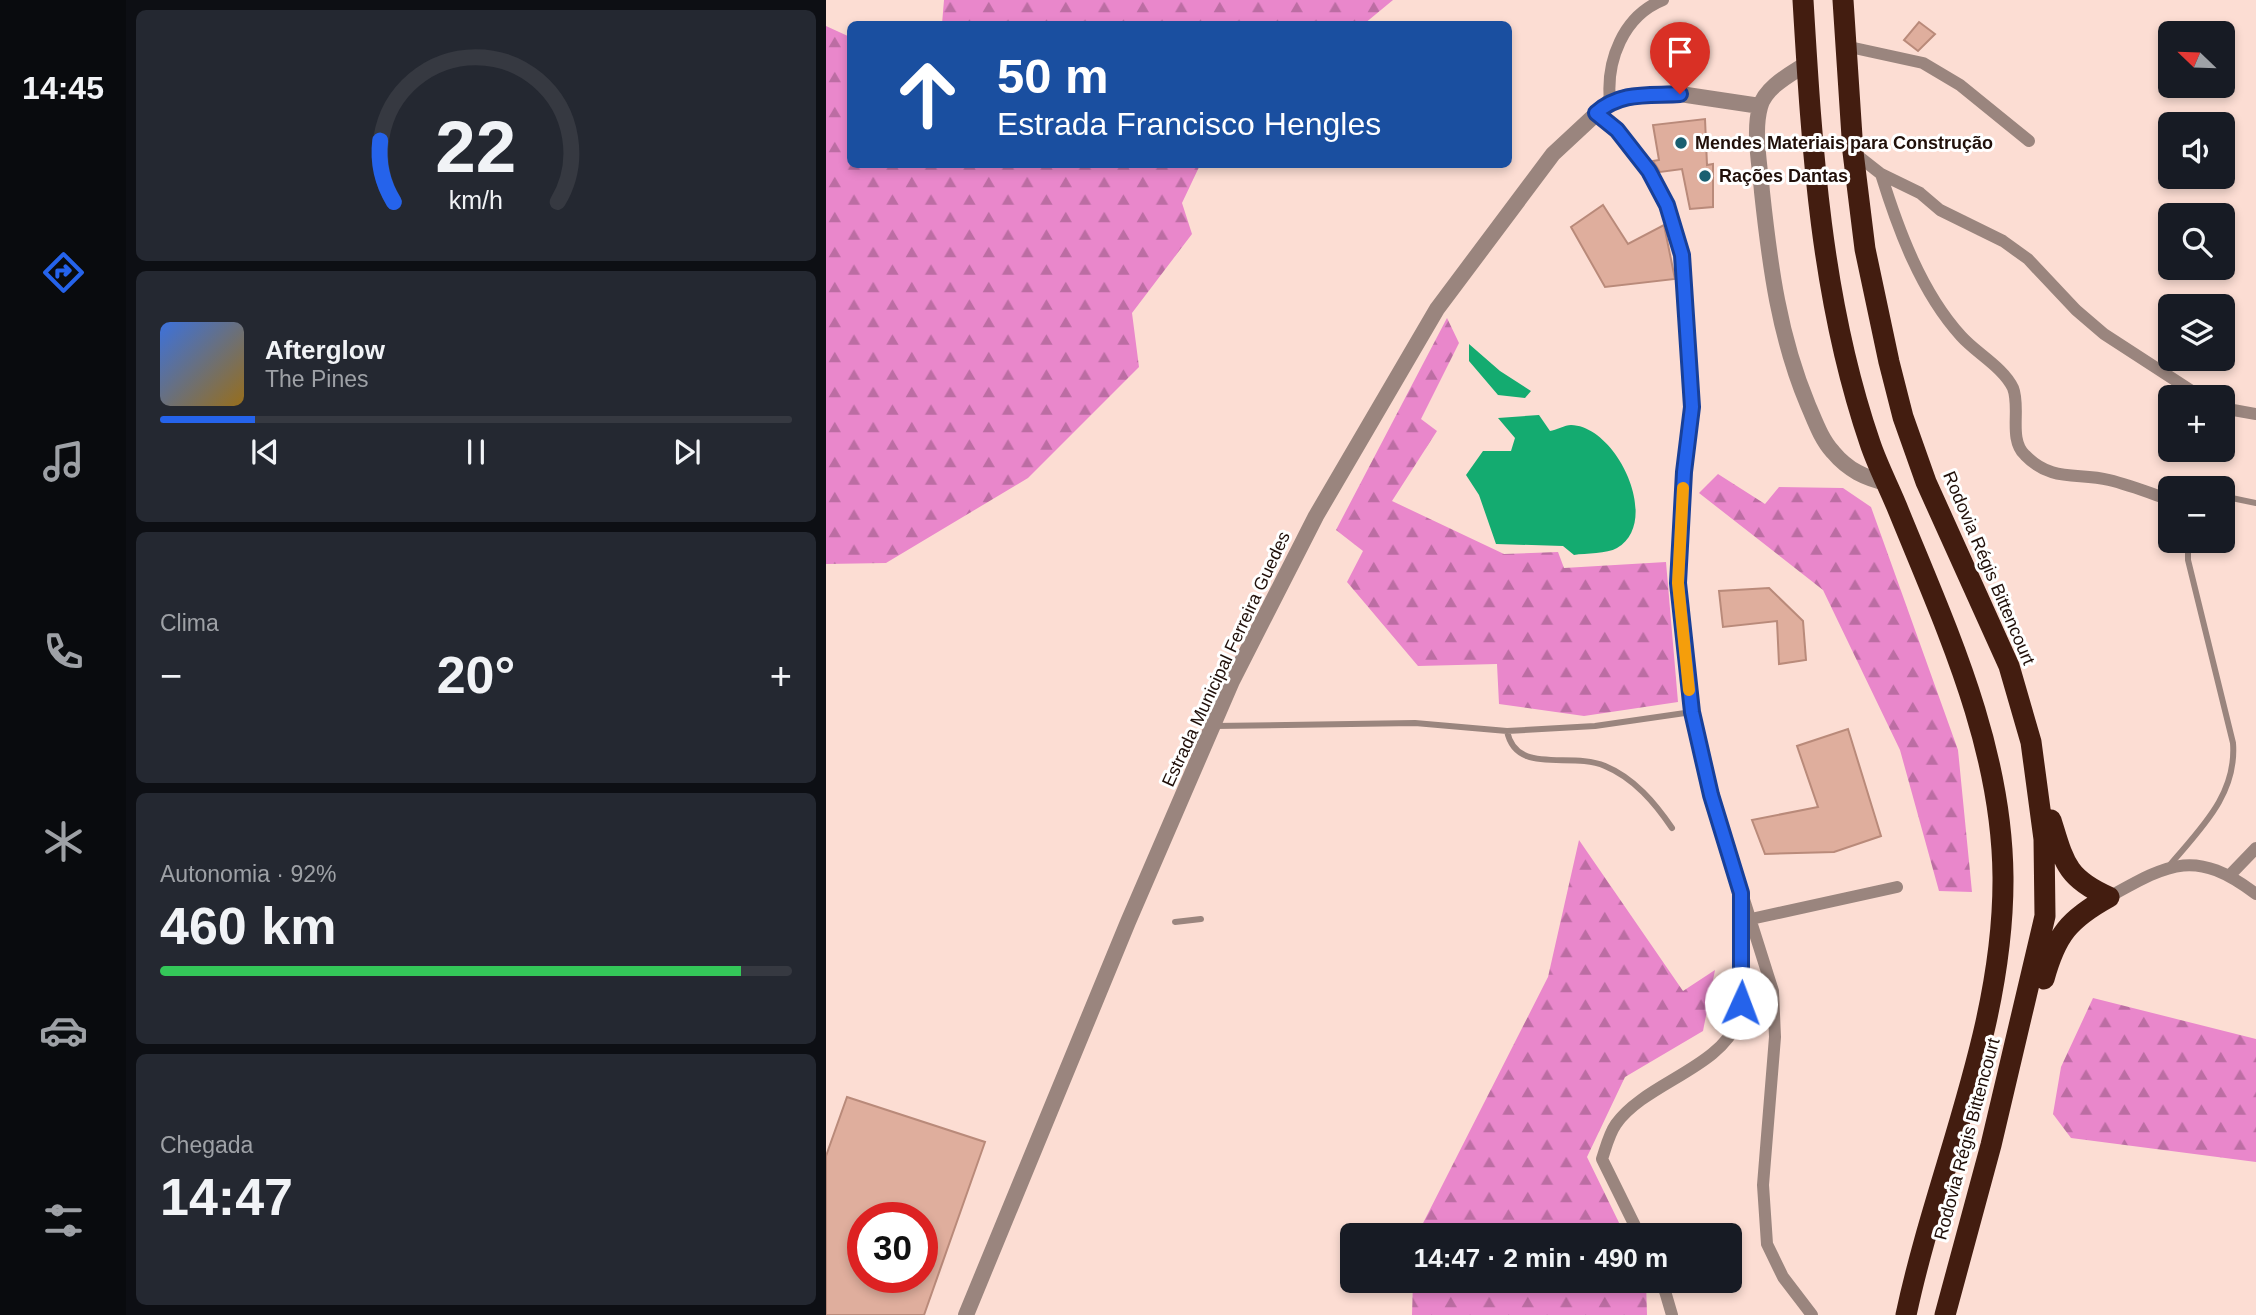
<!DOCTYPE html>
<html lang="pt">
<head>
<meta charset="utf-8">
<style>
	body { margin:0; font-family:Arial,sans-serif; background:#242831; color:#f1f3f6; height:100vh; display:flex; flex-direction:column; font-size:26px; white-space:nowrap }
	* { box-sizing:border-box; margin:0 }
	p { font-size:23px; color:#9ea1a6 }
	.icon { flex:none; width:38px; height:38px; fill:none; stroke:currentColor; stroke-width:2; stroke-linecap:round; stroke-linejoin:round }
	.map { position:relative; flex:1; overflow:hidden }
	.side { display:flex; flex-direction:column; gap:10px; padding:10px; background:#0d0f14; width:700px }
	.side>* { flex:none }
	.guide { position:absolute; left:21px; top:21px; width:665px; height:147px; border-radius:10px; box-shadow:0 4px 10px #0003; background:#1a4fa0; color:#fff; overflow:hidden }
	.needle { width:46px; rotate:293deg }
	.fabs { position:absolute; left:1332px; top:21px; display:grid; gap:14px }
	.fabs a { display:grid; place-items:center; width:77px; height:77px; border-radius:10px; background:#171b24; box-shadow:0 4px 10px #0003; font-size:35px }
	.speed { position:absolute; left:21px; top:1202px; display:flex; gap:14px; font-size:35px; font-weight:700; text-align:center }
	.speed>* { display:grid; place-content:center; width:91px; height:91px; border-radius:50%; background:#171b24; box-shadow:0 4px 10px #0003; line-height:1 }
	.speed .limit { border:10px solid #d22; background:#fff; color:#111 }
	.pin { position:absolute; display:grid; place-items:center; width:60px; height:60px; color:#fff; margin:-72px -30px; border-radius:50% 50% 50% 0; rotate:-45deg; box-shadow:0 0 7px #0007 }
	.pin .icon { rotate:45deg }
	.me { position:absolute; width:77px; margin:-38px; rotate:2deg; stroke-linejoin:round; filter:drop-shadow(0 0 5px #0008) }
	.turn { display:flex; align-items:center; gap:24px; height:147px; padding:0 35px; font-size:32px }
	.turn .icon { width:91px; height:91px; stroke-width:2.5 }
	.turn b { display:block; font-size:49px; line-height:60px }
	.big { font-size:52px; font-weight:700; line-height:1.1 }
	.side .card { flex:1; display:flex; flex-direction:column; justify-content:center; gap:10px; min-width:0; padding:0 24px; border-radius:10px; background:#242831 }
	.side .dial { align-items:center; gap:0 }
	.dial svg { height:182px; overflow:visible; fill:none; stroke:#363941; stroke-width:7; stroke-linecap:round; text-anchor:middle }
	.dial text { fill:#f1f3f6; stroke:none }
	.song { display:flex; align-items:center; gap:21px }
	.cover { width:84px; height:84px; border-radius:10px; background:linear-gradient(135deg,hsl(220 70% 55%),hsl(40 70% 35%)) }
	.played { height:7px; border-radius:4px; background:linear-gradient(90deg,#2563eb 15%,#363941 15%) }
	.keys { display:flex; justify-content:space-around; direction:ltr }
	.heat { display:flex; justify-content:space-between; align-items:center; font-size:38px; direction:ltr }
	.charge { height:10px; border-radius:5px; background:linear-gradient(90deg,#34c759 92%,#363941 0) }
	.trip { position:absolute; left:514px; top:1223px; width:402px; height:70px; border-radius:10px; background:#171b24; box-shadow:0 4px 10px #0003; font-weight:700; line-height:70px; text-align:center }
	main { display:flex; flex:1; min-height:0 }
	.tabs { display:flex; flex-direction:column; width:126px; justify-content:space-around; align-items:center; background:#090b0e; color:#9ea1a6 }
	.tabs .icon { width:49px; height:49px }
	.tabs .current { color:#2563eb }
	.tabs b { font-size:32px; color:#f1f3f6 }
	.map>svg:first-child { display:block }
	.forest { fill:url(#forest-firs) }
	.water { fill:#14ab70 }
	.building { fill:#dfae9d; stroke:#b98a7a; stroke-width:2; fill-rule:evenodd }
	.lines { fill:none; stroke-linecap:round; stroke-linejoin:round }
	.service { stroke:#9a857e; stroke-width:6 }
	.minor { stroke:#9a857e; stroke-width:12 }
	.tertiary { stroke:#9a857e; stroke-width:16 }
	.motorway { stroke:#431d10; stroke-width:21 }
	.route-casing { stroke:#184099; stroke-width:18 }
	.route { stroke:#2563eb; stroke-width:12 }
	.slow { stroke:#f59e0b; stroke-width:12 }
	.poi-dot { fill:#1a5f71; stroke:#fff; stroke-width:2.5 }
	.labels { text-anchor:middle; stroke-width:6; stroke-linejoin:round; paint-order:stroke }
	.poi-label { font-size:18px; font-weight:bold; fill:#21100a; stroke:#fff; text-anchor:start }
	.street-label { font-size:18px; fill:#21100a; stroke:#fff }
</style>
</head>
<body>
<main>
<nav class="tabs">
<b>14:45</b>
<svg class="icon current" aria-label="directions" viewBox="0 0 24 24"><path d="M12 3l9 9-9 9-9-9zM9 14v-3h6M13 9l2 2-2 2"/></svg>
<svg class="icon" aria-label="music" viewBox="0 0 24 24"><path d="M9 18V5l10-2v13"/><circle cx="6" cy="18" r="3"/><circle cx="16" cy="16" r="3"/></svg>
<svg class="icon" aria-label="phone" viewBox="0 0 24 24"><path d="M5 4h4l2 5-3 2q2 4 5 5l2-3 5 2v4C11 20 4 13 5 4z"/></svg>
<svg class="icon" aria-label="climate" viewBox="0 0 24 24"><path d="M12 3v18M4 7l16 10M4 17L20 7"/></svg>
<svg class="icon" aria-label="car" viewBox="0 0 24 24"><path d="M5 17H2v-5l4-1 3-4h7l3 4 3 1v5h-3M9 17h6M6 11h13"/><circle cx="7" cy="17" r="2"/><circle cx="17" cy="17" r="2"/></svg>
<svg class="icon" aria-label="filters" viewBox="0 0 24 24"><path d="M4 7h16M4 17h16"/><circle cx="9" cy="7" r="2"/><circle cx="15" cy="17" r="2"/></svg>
</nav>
<section class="side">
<div class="card dial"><svg viewBox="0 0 100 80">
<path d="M14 69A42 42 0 1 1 86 69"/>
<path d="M14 69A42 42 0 0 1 8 42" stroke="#2563eb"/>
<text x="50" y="56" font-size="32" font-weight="700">22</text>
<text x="50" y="72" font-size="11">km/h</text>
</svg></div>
<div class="card">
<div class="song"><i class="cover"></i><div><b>Afterglow</b><p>The Pines</p></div></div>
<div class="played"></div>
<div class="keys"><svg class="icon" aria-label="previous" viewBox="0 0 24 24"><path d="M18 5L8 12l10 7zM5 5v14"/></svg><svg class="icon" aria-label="pause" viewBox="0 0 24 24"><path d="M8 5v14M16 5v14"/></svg><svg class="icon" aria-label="next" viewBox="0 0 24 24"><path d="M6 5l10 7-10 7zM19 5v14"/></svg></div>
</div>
<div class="card"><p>Clima</p>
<div class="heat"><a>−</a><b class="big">20°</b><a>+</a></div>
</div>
<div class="card"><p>Autonomia · 92%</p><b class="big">460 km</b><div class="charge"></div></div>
<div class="card"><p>Chegada</p><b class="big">14:47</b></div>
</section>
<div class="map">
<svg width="1430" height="1315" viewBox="0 0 1430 1315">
	<defs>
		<pattern id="forest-firs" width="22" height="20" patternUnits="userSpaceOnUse" patternTransform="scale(1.75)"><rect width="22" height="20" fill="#e987cb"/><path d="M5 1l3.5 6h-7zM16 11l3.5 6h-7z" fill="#bc6da3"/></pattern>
	</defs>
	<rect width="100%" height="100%" fill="#fcddd3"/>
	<path class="forest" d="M118,0H567L538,24H116Z
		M0,26L24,37V164L374,165L356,203L366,234L306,313L313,367L202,478L60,563L0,564Z
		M621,318L633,343L595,419L611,431L566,501L678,554L732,552L738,568L840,562L852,702L758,716L673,704L671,664L592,666L521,582L537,551L510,530Z
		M892,474L939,504L953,487L1017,488L1045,507L1132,750L1146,892L1113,891L1074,750L997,590L873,493Z
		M753,840L857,991L889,970L877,1031L799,1077L761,1157L799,1235H591L722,977Z
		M1267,998L1430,1039V1162L1245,1138L1227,1114L1235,1067Z
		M587,1281H820L821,1315H586Z"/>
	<path class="water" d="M643,344L674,371L705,391L699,398L672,395L643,361Z
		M713,415L724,431C730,430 739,425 745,425C791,426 836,522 791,548C781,554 760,553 748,555L737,546L670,544L653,495L640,475L657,451H685L689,438L672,418Z"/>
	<path class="building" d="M1093,22L1109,34L1092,51L1078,40Z
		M879,119L881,165L887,164V207L864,209L856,169L834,172L827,161L833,160L827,125Z
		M777,205L802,244L838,225L849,279L779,287L745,227Z
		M943,588L977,621L980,660L953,664L951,621L897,627L893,591Z
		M1022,729L1055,836L1008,852L939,854L926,820L992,807L971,746Z
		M21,1097L159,1142L98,1315H0V1156ZM37,1218H96V1278H37Z"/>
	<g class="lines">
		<path class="service" d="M1396,496L1430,503
			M388,726L589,723L681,731L769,726L866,712
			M681,731C690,776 744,751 779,766C808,778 829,803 846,828
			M1343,866C1374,829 1411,795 1407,743L1362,560V541
			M349,922L375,919"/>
		<path class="minor" d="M1019,46L1097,63L1134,85L1203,141
			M784,101C780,61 797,16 837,0
			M770,113L791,130L823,171L841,205L856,255L866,407L858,472L851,583L866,712L885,795L947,991L949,1037L937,1185L941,1244L957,1277L986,1315
			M1027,152L1055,174L1094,193L1114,210L1177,241L1202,259L1250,310L1278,334L1375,397
			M1055,174C1072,229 1095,292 1135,336C1150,353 1177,367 1187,388C1195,408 1182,439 1199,455C1226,483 1252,472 1283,480C1304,485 1324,493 1344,500
			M1396,408L1430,414
			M1404,875L1430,848
			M1283,897C1344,863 1369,848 1430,894
			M925,919L1071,887
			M814,1236L776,1159C780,1147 783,1134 790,1124C819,1083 895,1068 912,1020C923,988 916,935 915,901
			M836,1281L846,1315"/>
		<path class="tertiary" d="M980,64C965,74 939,87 934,107C927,132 934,166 936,192C944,266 953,336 982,405C989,421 995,439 1007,452C1022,470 1039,478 1061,483
			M140,1315L302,922L406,681L490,516L611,309L727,154L784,101L805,96L854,94L934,106"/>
		<path class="motorway" d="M977,0C986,150 995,300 1044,443C1052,467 1064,489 1073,512C1121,630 1176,747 1177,877C1178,1029 1111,1169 1080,1315
			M1017,0L1027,152L1039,249L1063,362L1077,417L1100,482L1183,666L1205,742L1218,839L1219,916L1165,1145L1119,1315
			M1225,820C1238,862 1240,878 1283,897
			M1218,979C1230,935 1243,919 1283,897"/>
	</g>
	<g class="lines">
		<g class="route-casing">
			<path id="route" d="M854,94C823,96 795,91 770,113L791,130L823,171L841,205L856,255L866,407L858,472L852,583L866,712L885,795L915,893V1003"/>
		</g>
		<use href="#route" class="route"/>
		<path class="slow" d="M857,488L852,583L863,690"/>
	</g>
	<g class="poi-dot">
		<circle cx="855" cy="143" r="7"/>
		<circle cx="879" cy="176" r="7"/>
	</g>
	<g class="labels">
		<g class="poi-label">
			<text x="869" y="149">Mendes Materiais para Construção</text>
			<text x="893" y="182">Rações Dantas</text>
		</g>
		<g class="street-label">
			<text transform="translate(1163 568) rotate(67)" y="6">Rodovia Régis Bittencourt</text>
			<text transform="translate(400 659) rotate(-65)" y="6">Estrada Municipal Ferreira Guedes</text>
			<text transform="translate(1141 1139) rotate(-75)" y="6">Rodovia Régis Bittencourt</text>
		</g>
	</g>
</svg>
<div class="fabs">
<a><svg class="needle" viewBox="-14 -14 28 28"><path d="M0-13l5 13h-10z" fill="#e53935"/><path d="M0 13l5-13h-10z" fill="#9ea1a6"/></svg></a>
<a><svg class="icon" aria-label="sound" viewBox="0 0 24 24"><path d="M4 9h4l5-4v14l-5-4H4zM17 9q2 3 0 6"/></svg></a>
<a><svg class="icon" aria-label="search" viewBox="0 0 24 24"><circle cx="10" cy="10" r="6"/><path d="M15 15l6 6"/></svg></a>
<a><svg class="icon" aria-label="layers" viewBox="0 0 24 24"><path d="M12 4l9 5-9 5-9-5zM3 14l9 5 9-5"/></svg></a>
<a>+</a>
<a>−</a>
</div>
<div class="speed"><div class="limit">30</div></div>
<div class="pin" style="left:854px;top:94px;background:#d93025"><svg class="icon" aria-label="arrive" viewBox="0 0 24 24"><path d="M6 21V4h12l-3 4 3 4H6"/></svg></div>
<svg class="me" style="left:915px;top:1003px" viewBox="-20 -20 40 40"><circle r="19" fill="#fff"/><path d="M0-13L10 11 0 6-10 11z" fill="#2563eb"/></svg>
<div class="trip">14:47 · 2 min · 490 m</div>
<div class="guide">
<div class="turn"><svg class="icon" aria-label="ahead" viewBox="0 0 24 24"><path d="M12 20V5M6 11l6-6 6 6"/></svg><div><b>50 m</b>Estrada Francisco Hengles</div></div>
</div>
</div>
</main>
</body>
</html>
